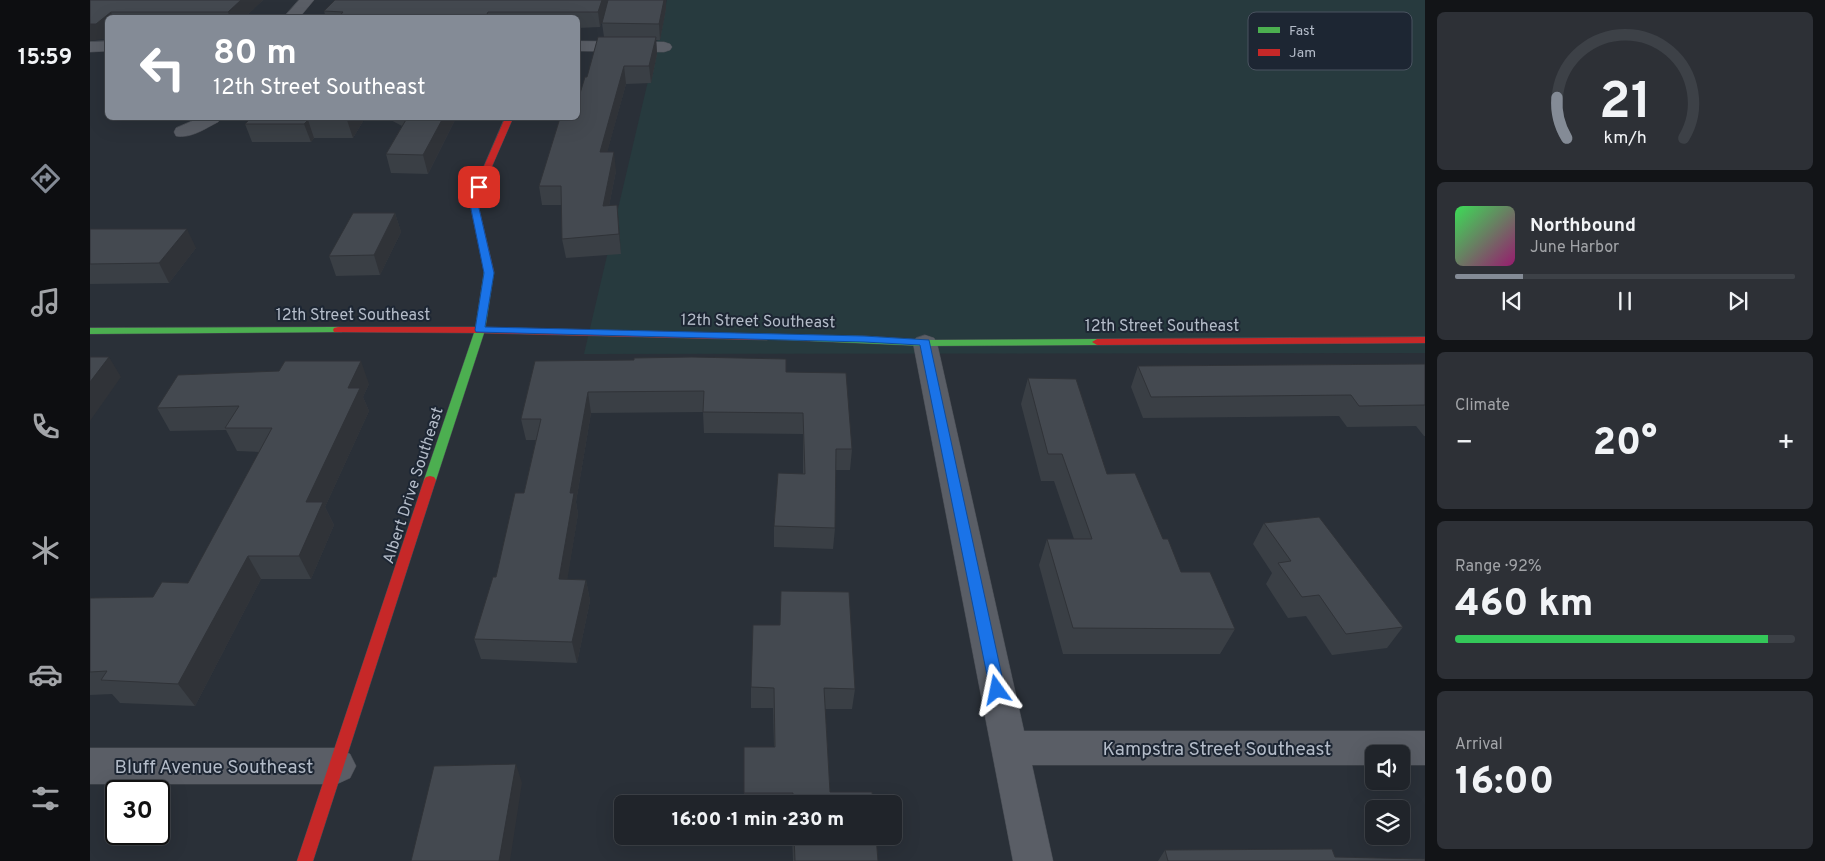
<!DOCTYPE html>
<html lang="en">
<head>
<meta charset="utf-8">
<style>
	body { margin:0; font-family:Overpass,sans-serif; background:#2d3036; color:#f1f3f6; height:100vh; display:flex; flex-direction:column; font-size:19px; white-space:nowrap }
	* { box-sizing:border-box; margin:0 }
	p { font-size:16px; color:#a2a4a8 }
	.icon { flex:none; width:28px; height:28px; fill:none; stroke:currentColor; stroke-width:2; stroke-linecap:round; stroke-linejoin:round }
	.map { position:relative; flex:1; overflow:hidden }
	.panel { display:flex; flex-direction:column; gap:12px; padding:12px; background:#121417; width:400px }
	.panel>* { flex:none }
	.top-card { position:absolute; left:15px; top:15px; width:475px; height:105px; border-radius:8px; box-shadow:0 5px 20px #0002,0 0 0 1px #3d4147; background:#848b96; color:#fff; overflow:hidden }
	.tools { position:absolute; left:1275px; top:745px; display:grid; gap:10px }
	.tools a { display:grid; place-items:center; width:45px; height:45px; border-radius:8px; background:#20242a; box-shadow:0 5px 20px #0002,0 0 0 1px #3d4147; font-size:25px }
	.speed { position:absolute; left:15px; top:780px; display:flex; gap:10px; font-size:25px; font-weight:700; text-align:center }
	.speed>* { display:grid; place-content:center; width:65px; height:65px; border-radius:50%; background:#20242a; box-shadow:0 5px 20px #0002,0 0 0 1px #3d4147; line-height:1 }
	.speed .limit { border:2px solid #111; border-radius:8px; background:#fff; color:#111 }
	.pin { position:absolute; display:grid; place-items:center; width:42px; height:42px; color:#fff; margin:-21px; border-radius:10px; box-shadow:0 2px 8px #0006 }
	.me { position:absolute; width:55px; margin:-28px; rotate:348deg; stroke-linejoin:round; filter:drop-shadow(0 0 4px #0008) }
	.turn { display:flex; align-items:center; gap:18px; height:105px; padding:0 25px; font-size:22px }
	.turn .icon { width:65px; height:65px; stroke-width:2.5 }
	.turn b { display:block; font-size:35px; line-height:42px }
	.big { font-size:38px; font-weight:800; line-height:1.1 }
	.panel .tile { flex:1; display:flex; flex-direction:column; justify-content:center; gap:8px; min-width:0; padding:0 18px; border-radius:8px; background:#2d3036 }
	.panel .dial { align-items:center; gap:0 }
	.dial svg { height:130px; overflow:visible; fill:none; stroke:#3d4147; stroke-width:7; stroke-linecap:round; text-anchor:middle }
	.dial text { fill:#f1f3f6; stroke:none }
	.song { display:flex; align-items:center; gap:15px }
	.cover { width:60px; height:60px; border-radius:8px; background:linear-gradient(135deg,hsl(130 70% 55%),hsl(320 70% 35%)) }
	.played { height:5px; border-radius:2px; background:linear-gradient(90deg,#848b96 20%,#3d4147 20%) }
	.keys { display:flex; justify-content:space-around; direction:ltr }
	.heat { display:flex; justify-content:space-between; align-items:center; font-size:28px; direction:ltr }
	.charge { height:8px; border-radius:4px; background:linear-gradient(90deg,#34c759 92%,#3d4147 0) }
	.trip { position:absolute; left:524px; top:795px; width:288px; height:50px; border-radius:8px; background:#20242a; box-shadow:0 5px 20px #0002,0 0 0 1px #3d4147; font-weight:800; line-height:50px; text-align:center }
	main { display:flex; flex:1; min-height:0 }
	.tab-bar { display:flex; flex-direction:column; width:90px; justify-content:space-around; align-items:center; background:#0d0e11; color:#a2a4a8 }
	.tab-bar .icon { width:35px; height:35px }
	.tab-bar .on { color:#848b96 }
	.tab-bar b { font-size:22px; color:#f1f3f6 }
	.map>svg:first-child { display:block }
	.green { fill:#273a3e }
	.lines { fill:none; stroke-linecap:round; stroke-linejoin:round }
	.street-casing { stroke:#484c53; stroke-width:1 }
	.fast-casing { stroke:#484c53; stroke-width:1 }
	.jam-casing { stroke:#484c53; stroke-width:1 }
	.street { fill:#5a5e66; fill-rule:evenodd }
	.fast { fill:#4caf50; fill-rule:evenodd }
	.jam { fill:#c62828; fill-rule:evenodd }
	.wall { fill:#3a3f45 }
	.shaded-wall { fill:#303338 }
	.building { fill:#444950; stroke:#303338 }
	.route { fill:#1a73e8; stroke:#114b97 }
	.labels { text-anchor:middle; stroke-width:4; stroke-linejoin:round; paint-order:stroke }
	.street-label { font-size:16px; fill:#b4bcc9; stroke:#1d2633 }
	.near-street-label { font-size:19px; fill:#b4bcc9; stroke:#1d2633 }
	.key { fill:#1d2633; stroke:#4a5360; stroke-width:1 }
	.key-label { font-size:14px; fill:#b4bcc9 }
</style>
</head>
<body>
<main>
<nav class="tab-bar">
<b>15:59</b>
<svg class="icon on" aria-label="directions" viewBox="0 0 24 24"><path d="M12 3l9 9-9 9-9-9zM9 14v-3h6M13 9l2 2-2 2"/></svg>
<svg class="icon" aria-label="music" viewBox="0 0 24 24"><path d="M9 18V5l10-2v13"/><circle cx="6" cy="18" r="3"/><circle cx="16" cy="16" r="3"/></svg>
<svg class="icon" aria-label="phone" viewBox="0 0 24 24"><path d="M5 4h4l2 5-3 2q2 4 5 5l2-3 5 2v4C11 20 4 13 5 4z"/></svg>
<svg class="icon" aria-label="climate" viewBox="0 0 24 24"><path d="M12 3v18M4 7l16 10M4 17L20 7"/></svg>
<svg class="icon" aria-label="car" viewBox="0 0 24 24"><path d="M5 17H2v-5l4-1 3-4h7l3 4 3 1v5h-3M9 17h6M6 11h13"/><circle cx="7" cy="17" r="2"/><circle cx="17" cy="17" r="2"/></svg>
<svg class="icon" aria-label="filters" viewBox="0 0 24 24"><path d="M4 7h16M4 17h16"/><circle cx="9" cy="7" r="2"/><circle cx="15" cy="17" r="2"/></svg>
</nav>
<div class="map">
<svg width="1335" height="861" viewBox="0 0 1335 861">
	<rect width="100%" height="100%" fill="#2a3038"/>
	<path class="green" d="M577,0H1335V353L494,354Z"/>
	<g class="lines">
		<g class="street-casing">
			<path id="street" d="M209,0H224L209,18H193Z
				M18,41V51L0,52V42Z
				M488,41L574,42L580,44L582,47L580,50L574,52L488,51Z
				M109,118H131L128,122C116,128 101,139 86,136L84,132L86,128Z
				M835,335L844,338L847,343L934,731H1335V765H1311V754H1284V765H942L963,861H923L823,343L826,338Z
				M0,748H247L260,754L266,766L260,778L247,784H0Z"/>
		</g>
		<g class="fast-casing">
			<path id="fast" d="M399,269L404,272L395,330L346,480L344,483H336L334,480L385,330L394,272Z
				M248,327L252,328L253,330L252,332L0,334V328Z
				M677,334L774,336L835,340L1007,339L1012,342L1007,345L835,346L673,339L672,337Z"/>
		</g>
		<g class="jam-casing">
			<path id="jam" d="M415,118H423L393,187L388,204L404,272L399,275L394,272L380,204L385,187Z
				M248,327H390L677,334L682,337L677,340L390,333L244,332L243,330L244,328Z
				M1335,337V343L1007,345L1002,342L1007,339Z
				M340,476L344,477L346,480L223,861H207L334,480L336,477Z"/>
		</g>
		<use href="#street" class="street"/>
		<use href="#fast" class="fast"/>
		<use href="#jam" class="jam"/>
	</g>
	<path class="wall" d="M0,0H173L154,18H18V36L13,39Z
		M576,9L570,40H566L567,54L561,83L536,84L517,152L526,171L519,206L527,205L531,254L476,258L472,239V205H452L449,186L488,118L497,77L514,37L512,23L514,16L510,27L488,28V18H236L234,11Z
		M161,118H275L263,138H224L221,142H162L155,124Z
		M297,118H366L338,174L301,173L296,154L312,126Z
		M305,213L311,232L290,275L246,276L239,256Z
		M0,229L106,248L79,283L0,284Z
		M445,361L696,372L762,449L760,470H745V528L743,549L684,547V526L713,474V434L614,433L613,412L501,413L486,502L488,514L477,579L496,580L500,601L487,663L391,659L384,639L434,493L446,440H436L431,419Z
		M1335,364V436H1334L1326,426L1257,427L1249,416L1053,418L1041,387L1048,366Z
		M938,378L1017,474L1073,539L1091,572L1145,629L1130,654H973L949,565L957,539H984L964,481H951L931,404Z
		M279,384L273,397L279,411L235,507L244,525L221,579H171L105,706L30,703L22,694L0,695V598L63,597L98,583L169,452L147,451L136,430L80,431L67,408Z
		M1174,523L1313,627L1297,648L1242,655L1216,616L1198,618L1176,584L1182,573L1163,544Z
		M661,687L765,689L762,709H735L740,792L783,804H654V793L684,747L683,708H661Z
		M702,836H786L788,861H703Z
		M1075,850L1245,857L1335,861H1068Z"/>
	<path class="shaded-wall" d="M151,0H173L154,18H140L138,12Z
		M512,0H520L510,27L508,12Z
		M574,0H576V9L570,40L569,24Z
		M21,12L23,18H18V36L13,39L0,41V24Z
		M566,37L567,54L561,83L559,66Z
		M534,66L536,84L512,171L510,152Z
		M259,118H275L263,138L257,120Z
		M353,118H366L338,174L333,155Z
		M218,120L224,138L221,142L214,124Z
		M524,152L526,171L515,226L513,206Z
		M527,205L529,225L531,254L529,234Z
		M305,213L311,232L290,275L284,255Z
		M97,229L106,248L79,283L69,263Z
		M19,357L31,377L0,421V382Z
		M271,361L279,384L273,397L279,411L235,507L244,525L221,579L209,556L216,502L258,388Z
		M498,392L501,413L486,502L488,514L474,600L469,579L480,493Z
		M158,556L171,579L105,706L88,684Z
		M496,580L500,601L487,663L482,642Z
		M426,764L432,783L420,861H409Z"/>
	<path class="building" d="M0,0H151L138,12H21L6,24H0Z
		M245,0H512L508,12H398L395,18H248L253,12L234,11Z
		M518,0H574L569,24L512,23Z
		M508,37H566L559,66H534L510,152H524L513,206L527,205L529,234L472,239L471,186H449L470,118H488V100L495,77H497Z
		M161,118H259L257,120H218L214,124H155Z
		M317,118H353L333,155L296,154Z
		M263,213H305L284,255L239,256Z
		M0,229H97L69,263L0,264Z
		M0,357H19L0,382Z
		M602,357L696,359V372L756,373L762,449H746L745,528L684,526L688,473L715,474L713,413L613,412L614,391L498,392L480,493H484L469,579L496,580L482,642L384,639L403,577H406L425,493H434L451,419H431L445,361L544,360V358Z
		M195,361H271L258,388H270L216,502H233L209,556H158L88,684L11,680L17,671L0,672V598L63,597L72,582L98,583L182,428H135L149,406L67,408L88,375L189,371Z
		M1335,364V405L1269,406L1261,395L1061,397L1048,366Z
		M938,378L986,379L1017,474L1045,473L1073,539H1078L1091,572H1120L1145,629L983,628L957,539H1002L972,454H958Z
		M1229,517L1313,627L1256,634L1229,595L1212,597L1188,563L1201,561L1174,523Z
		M691,591L759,592L765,689L734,688L740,792H782L783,804H703V793H654V747H685L684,688L661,687L663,625H690Z
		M426,764L409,861H321L344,766Z
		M704,836H786L788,861H705Z
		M1242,849L1245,857L1335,859V861H1078L1075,850Z"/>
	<path class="route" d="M389,184L393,187L388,204L404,273L395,327L774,336L839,340L915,690L912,695L907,697L902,695L900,690L830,345L774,342L386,332L385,330L394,273L380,204L384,187Z"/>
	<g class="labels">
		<g class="street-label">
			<text x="263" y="320">12th Street Southeast</text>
			<text transform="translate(668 320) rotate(1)" y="6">12th Street Southeast</text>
			<text x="1072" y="331">12th Street Southeast</text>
			<text transform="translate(322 485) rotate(-72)" y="6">Albert Drive Southeast</text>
		</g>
		<g class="near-street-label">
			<text x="1127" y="755">Kampstra Street Southeast</text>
			<text x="124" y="773">Bluff Avenue Southeast</text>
		</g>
	</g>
	<rect x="1158" y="12" width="164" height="58" rx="8" class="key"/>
	<rect x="1168" y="27" width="22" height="6" fill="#4caf50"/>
	<rect x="1168" y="49" width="22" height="7" fill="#c62828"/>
	<g class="key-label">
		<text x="1199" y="35">Fast</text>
		<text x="1199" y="57">Jam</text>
	</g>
</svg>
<div class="tools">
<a><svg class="icon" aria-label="sound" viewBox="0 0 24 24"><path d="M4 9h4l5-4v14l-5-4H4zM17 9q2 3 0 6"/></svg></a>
<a><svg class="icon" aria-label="layers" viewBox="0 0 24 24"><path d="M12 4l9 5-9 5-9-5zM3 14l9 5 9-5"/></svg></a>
</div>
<div class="speed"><div class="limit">30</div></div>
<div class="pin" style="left:389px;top:187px;background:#d93025"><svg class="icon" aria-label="arrive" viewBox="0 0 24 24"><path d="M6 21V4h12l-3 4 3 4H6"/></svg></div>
<svg class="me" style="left:907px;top:690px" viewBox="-20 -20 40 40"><path d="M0-17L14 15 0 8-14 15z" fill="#1a73e8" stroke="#fff" stroke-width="4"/></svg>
<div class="trip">16:00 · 1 min · 230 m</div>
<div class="top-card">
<div class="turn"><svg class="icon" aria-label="left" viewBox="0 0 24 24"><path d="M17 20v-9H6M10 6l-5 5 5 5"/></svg><div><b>80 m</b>12th Street Southeast</div></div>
</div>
</div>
<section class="panel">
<div class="tile dial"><svg viewBox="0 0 100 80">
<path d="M14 69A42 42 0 1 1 86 69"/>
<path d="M14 69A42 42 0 0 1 8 44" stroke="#848b96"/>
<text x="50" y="56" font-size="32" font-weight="700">21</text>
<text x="50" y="72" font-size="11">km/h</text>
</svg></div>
<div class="tile">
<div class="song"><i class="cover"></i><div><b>Northbound</b><p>June Harbor</p></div></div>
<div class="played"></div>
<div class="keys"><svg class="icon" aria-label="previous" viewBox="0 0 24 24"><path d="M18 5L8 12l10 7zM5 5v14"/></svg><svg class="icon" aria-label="pause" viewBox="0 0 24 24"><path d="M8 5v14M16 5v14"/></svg><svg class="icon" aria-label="next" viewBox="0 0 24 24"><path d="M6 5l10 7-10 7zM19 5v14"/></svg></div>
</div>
<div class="tile"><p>Climate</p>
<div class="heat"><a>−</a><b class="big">20°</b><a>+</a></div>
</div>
<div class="tile"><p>Range · 92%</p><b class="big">460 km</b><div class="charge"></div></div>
<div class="tile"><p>Arrival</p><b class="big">16:00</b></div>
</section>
</main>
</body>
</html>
